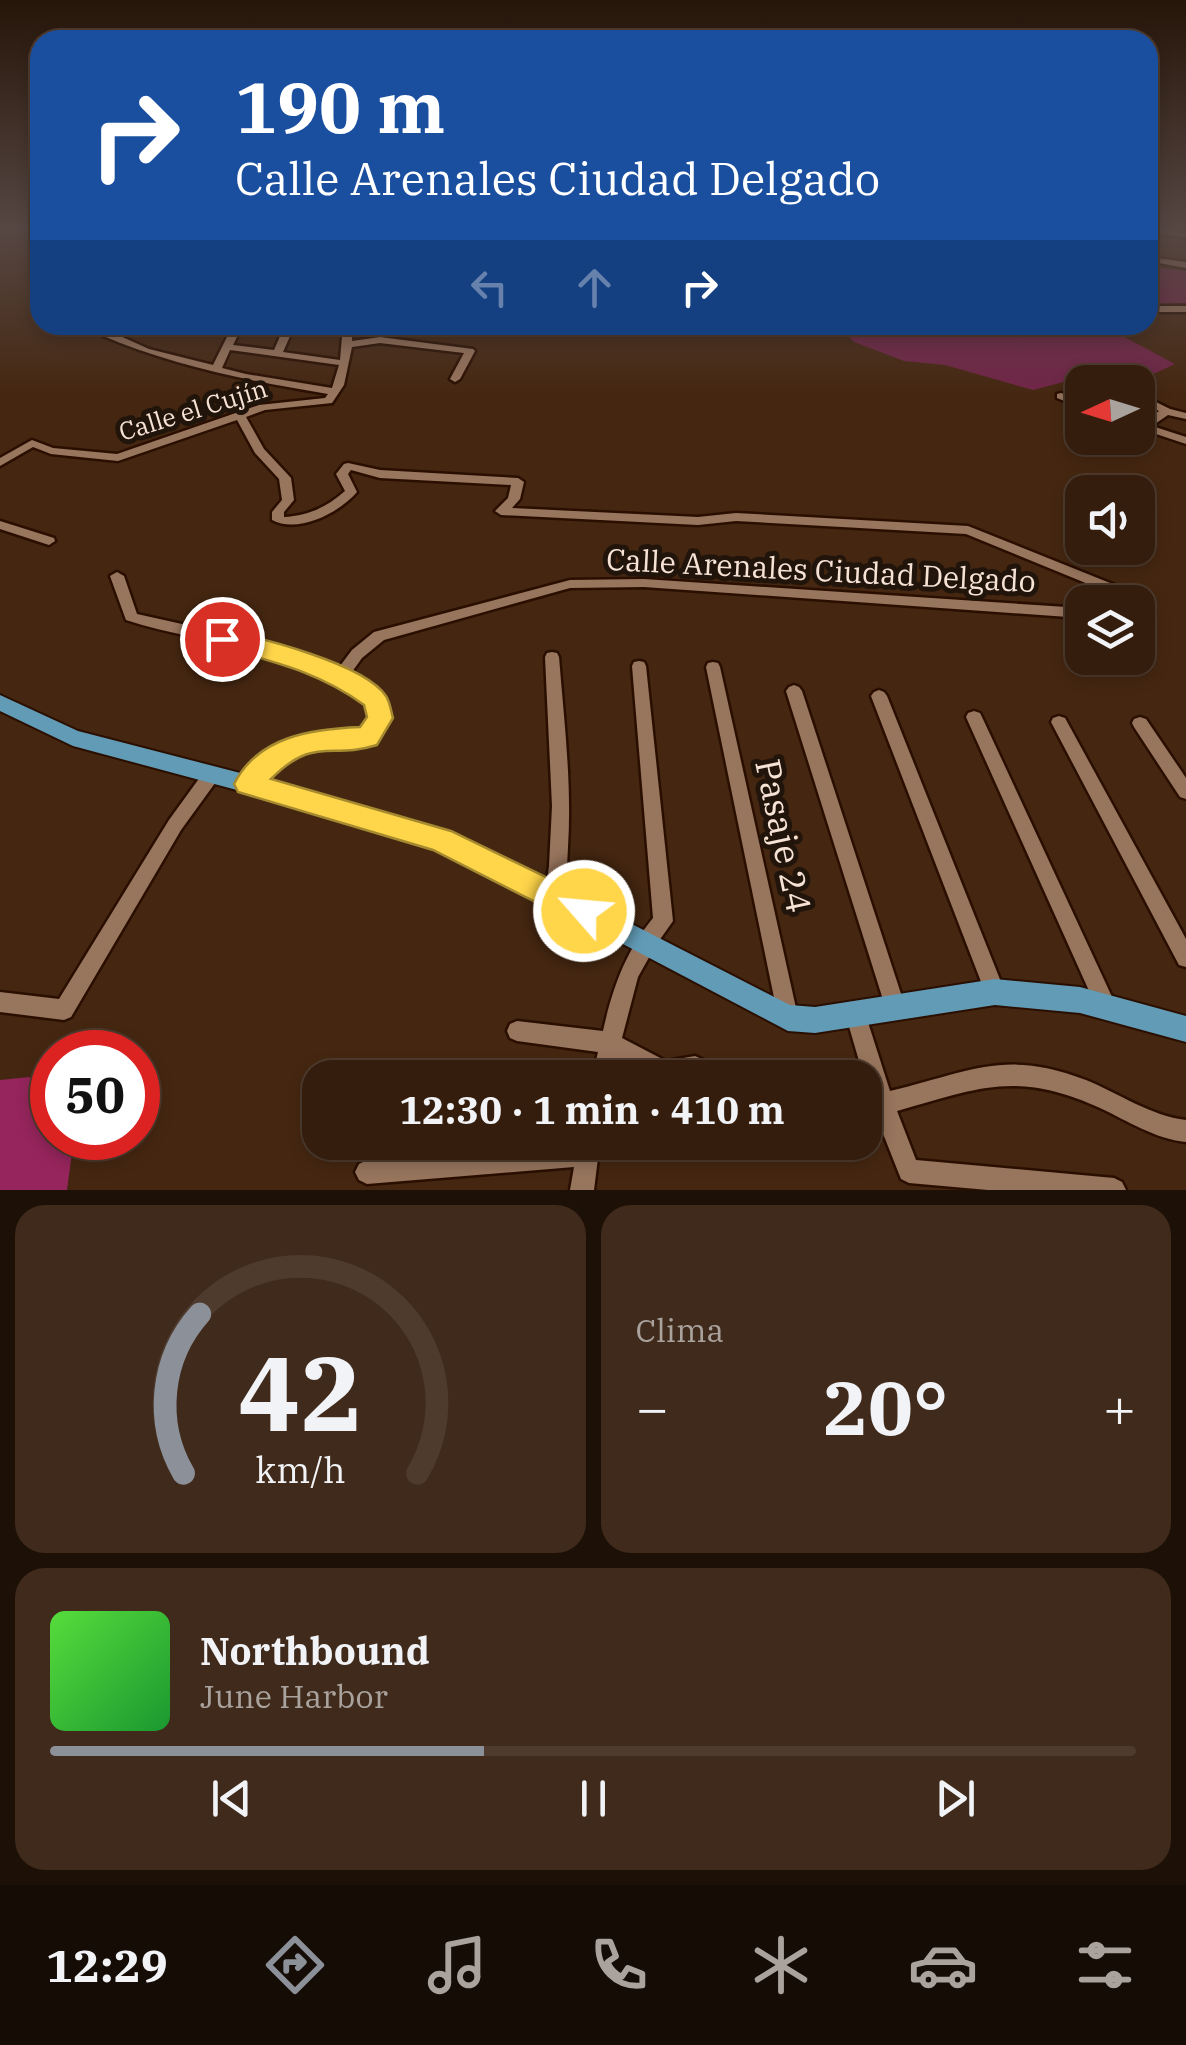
<!DOCTYPE html>
<html lang="es">
<head>
<meta charset="utf-8">
<style>
	body { margin:0; font-family:"IBM Plex Serif",serif; background:#3f2a1b; color:#f1f3f6; height:100vh; display:flex; flex-direction:column; font-size:38px; white-space:nowrap }
	* { box-sizing:border-box; margin:0 }
	p { font-size:32px; color:#a9a29d }
	.icon { flex:none; width:55px; height:55px; fill:none; stroke:currentColor; stroke-width:2; stroke-linecap:round; stroke-linejoin:round }
	.map { position:relative; height:1190px; overflow:hidden }
	.side { display:flex; flex-direction:column; gap:15px; padding:15px; background:#1d1007; flex:1 }
	.side>* { flex:none }
	.guide { position:absolute; left:30px; top:30px; width:1128px; height:305px; border-radius:30px; box-shadow:0 5px 15px #0003,0 0 0 2px #4e3b2e; background:#1a4fa0; color:#fff; overflow:hidden }
	.needle { width:65px; rotate:266deg }
	.tools { position:absolute; left:1065px; top:365px; display:grid; gap:20px }
	.tools a { display:grid; place-items:center; width:90px; height:90px; border-radius:20px; background:#341d0d; box-shadow:0 5px 15px #0003,0 0 0 2px #4e3b2e; font-size:50px }
	.speed { position:absolute; left:30px; top:1030px; display:flex; gap:20px; font-size:50px; font-weight:700; text-align:center }
	.speed>* { display:grid; place-content:center; width:130px; height:130px; border-radius:50%; background:#341d0d; box-shadow:0 5px 15px #0003,0 0 0 2px #4e3b2e; line-height:1 }
	.speed .limit { border:15px solid #d22; background:#fff; color:#111 }
	.pin { position:absolute; display:grid; place-items:center; width:85px; height:85px; color:#fff; margin:-42px; border:5px solid #fff; border-radius:50%; box-shadow:0 2px 10px #0007 }
	.me { position:absolute; width:110px; margin:-55px; rotate:297deg; stroke-linejoin:round; filter:drop-shadow(0 0 8px #0008) }
	.turn { display:flex; align-items:center; gap:35px; height:210px; padding:0 40px; font-size:45px }
	.turn .icon { width:130px; height:130px; stroke-width:2.5 }
	.turn b { display:block; font-size:70px; line-height:85px }
	.lanes { display:flex; align-items:center; height:95px; padding:0 40px; background:#0003; justify-content:center; gap:50px; direction:ltr }
	.lanes .off { opacity:.35 }
	.big { font-size:75px; font-weight:700; line-height:1.1 }
	.side .card { flex:1; display:flex; flex-direction:column; justify-content:center; gap:15px; min-width:0; padding:0 35px; border-radius:30px; background:#3f2a1b }
	.side .dial { align-items:center; gap:0 }
	.dial svg { height:260px; overflow:visible; fill:none; stroke:#4e3b2e; stroke-width:7; stroke-linecap:round; text-anchor:middle }
	.dial text { fill:#f1f3f6; stroke:none }
	.song { display:flex; align-items:center; gap:30px }
	.cover { width:120px; height:120px; border-radius:15px; background:linear-gradient(135deg,hsl(110 70% 55%),hsl(130 70% 35%)) }
	.played { height:10px; border-radius:5px; background:linear-gradient(90deg,#8c9099 40%,#4e3b2e 40%) }
	.keys { display:flex; justify-content:space-around; direction:ltr }
	.heat { display:flex; justify-content:space-between; align-items:center; font-size:55px; direction:ltr }
	.side .tiles { flex:1; display:grid; gap:15px; grid-template-columns:1fr 1fr }
	.card:last-child { grid-column:span 2 }
	.trip { position:absolute; left:302px; top:1060px; width:580px; height:100px; border-radius:30px; background:#341d0d; box-shadow:0 5px 15px #0003,0 0 0 2px #4e3b2e; font-weight:700; line-height:100px; text-align:center }
	.tab-bar { display:flex; height:160px; justify-content:space-around; align-items:center; background:#150c05; color:#a9a29d }
	.tab-bar .icon { width:70px; height:70px }
	.tab-bar .active { color:#8c9099 }
	.tab-bar b { font-size:45px; color:#f1f3f6 }
	.map>svg:first-child { display:block }
	.green { fill:#712548 }
	.forest { fill:#95255c }
	.lines { fill:none; stroke-linecap:round; stroke-linejoin:round }
	.minor-casing { stroke:#2a0f00; stroke-width:5 }
	.major-casing { stroke:#2a0f00; stroke-width:4 }
	.minor { fill:#98755d; fill-rule:evenodd }
	.major { fill:#619bb6; fill-rule:evenodd }
	.route { fill:#ffd54a; stroke:#a68a30; stroke-width:2.5 }
	.labels { text-anchor:middle; stroke-width:10; stroke-linejoin:round; paint-order:stroke }
	.far-street-label { font-size:25px; fill:#f7e3d6; stroke:#21140b }
	.street-label { font-size:30px; fill:#f7e3d6; stroke:#21140b }
	.near-street-label { font-size:35px; fill:#f7e3d6; stroke:#21140b }
</style>
</head>
<body>
<div class="map">
<svg width="1186" height="1190" viewBox="0 0 1186 1190">
	<rect width="100%" height="100%" fill="#452711"/>
	<path class="green" d="M1148,267L1186,271V303L1148,304Z
		M837,325H1102L1175,364L1136,382L1091,375L1033,390L945,365L904,361L854,342Z"/>
	<path class="forest" d="M30,1077L52,1098V1138H74L67,1190H0V1080Z"/>
	<g class="lines">
		<g class="minor-casing">
			<path id="minor" d="M1148,228L1186,233V237L1148,232Z
				M1148,257L1186,262V268L1148,261Z
				M1148,306H1186V312H1148Z
				M98,325H108L109,331L149,349L213,365L233,325H243L233,345L274,350L285,325H295L283,352L340,360L343,325H353L352,341L380,337L473,349L475,351L460,379L455,382L450,379L464,353L380,343L352,347L344,385L332,403L265,410L246,417L264,449L291,478L294,500L284,512V517C308,516 327,507 345,491L336,474L344,464L348,463L380,470L518,478L524,482L520,499L512,508L698,517L736,513L968,526L1125,589L1133,598L1132,602H1118L1119,599L1115,595L966,534L736,521L698,525L501,515L495,511L508,498L511,485L380,478L351,470L348,474L357,492C339,513 298,534 272,520V512L282,500L279,479L255,453L237,420L118,461L51,454L33,447L0,466V458L32,440L53,448L117,454L259,405L325,398L328,394C250,381 173,366 101,335ZM230,350L339,365L332,388L246,374L222,368Z
				M1104,379L1109,382H1093L1094,380Z
				M1061,393L1082,401V408L1057,398V394Z
				M1138,393L1170,409L1186,413V419L1168,415L1152,426L1186,437V444L1138,428V422L1143,423L1159,411L1138,400Z
				M0,521L54,538L55,541L49,545L0,529Z
				M117,572L124,576L137,614L263,642L303,655L337,670L352,650L374,632L570,580L644,579L1082,608V618L644,587L570,588L384,640L362,658L349,676L381,696L388,718L374,741L306,750L284,762L254,789L248,791L242,789L240,784L242,779C286,739 305,734 363,731L372,717L369,703C336,681 301,663 263,653C218,640 171,635 126,620L110,576Z
				M552,652L557,653L559,657C564,720 572,784 568,847C567,865 567,885 561,902L554,904L547,902L545,896L549,866L552,806L545,657L547,653Z
				M639,661L644,662L646,666L673,921L656,945L638,977L622,1038L666,1061L695,1056L726,1070L729,1078H653L618,1058L614,1078H592L598,1052L517,1041L510,1038L507,1031L510,1024L517,1021L603,1031C612,990 625,952 653,918L632,666L634,662Z
				M713,662L718,663L720,667L798,1017L795,1024L788,1027L781,1024L778,1017L706,667L708,663Z
				M794,685L799,687L802,691L905,1006L902,1013L895,1016L888,1013L885,1006L786,691L789,687Z
				M879,690L884,692L887,696L1005,992L1002,999L995,1002L988,999L985,992L871,696L874,692Z
				M974,711L980,713L982,717L1113,999L1116,1006L1113,1013L1106,1016L1099,1013L966,717L968,713Z
				M1059,716L1065,718L1186,939V967L1179,965L1051,722L1053,718Z
				M1140,717L1146,719L1186,778V799L1180,797L1134,727L1132,723L1134,719Z
				M212,767L218,769L220,774L218,779L181,830L71,1017L64,1020L0,1012V992L59,999L169,820L206,769Z
				M855,1003L862,1006L865,1013L890,1091C968,1073 1004,1048 1086,1080C1118,1093 1151,1116 1186,1120V1142C1155,1139 1128,1121 1100,1108C1016,1070 979,1088 897,1111L916,1160L1114,1178L1122,1182L1126,1190H988L909,1183L901,1179L876,1116L865,1118V1096L869,1095L845,1013L848,1006Z
				M578,1142H600L594,1190H570L574,1167L367,1184L359,1180L355,1172L359,1164L367,1160Z"/>
		</g>
		<g class="major-casing">
			<path id="major" d="M0,695L78,731L248,775L466,839L790,1005L815,1007L995,979L1080,987L1186,1016V1042L1080,1013L995,1005L815,1033L788,1031L452,854L248,793L73,746L0,711Z"/>
		</g>
		<use href="#minor" class="minor"/>
		<use href="#major" class="major"/>
	</g>
	<linearGradient id="sky" x2="0" y2="1"><stop stop-color="#261509"/><stop offset="0.58" stop-color="#564743"/><stop offset="1" stop-color="#564743" stop-opacity="0"/></linearGradient>
	<rect width="1186" height="395" fill="url(#sky)"/>
	<path class="route" d="M222,631C260,637 365,664 386,696C390,702 391,711 393,718L377,745C329,760 315,735 271,779L451,831L595,901L600,911L595,921L584,925L573,921L433,850L238,792L234,784C258,736 312,729 360,727L367,717L364,705C316,670 269,661 214,645L210,639L214,633Z"/>
	<g class="labels">
		<g class="far-street-label">
			<text transform="translate(193 410) rotate(-17)" y="9">Calle el Cujín</text>
		</g>
		<g class="street-label">
			<text transform="translate(821 571) rotate(3)" y="10">Calle Arenales Ciudad Delgado</text>
		</g>
		<g class="near-street-label">
			<text transform="translate(783 836) rotate(78)" y="12">Pasaje 24</text>
		</g>
	</g>
</svg>
<div class="tools">
<a><svg class="needle" viewBox="-14 -14 28 28"><path d="M0-13l5 13h-10z" fill="#e53935"/><path d="M0 13l5-13h-10z" fill="#a9a29d"/></svg></a>
<a><svg class="icon" aria-label="sound" viewBox="0 0 24 24"><path d="M4 9h4l5-4v14l-5-4H4zM17 9q2 3 0 6"/></svg></a>
<a><svg class="icon" aria-label="layers" viewBox="0 0 24 24"><path d="M12 4l9 5-9 5-9-5zM3 14l9 5 9-5"/></svg></a>
</div>
<div class="speed"><div class="limit">50</div></div>
<div class="pin" style="left:222px;top:639px;background:#d93025"><svg class="icon" aria-label="arrive" viewBox="0 0 24 24"><path d="M6 21V4h12l-3 4 3 4H6"/></svg></div>
<svg class="me" style="left:584px;top:911px" viewBox="-20 -20 40 40"><circle r="17" fill="#ffd54a" stroke="#fff" stroke-width="3"/><path d="M0-11L8 9 0 5-8 9z" fill="#fff"/></svg>
<div class="trip">12:30 · 1 min · 410 m</div>
<div class="guide">
<div class="turn"><svg class="icon" aria-label="right" viewBox="0 0 24 24"><path d="M7 20v-9h11M14 6l5 5-5 5"/></svg><div><b>190 m</b>Calle Arenales Ciudad Delgado</div></div>
<div class="lanes"><svg class="icon off" aria-label="left" viewBox="0 0 24 24"><path d="M17 20v-9H6M10 6l-5 5 5 5"/></svg><svg class="icon off" aria-label="ahead" viewBox="0 0 24 24"><path d="M12 20V5M6 11l6-6 6 6"/></svg><svg class="icon" aria-label="right" viewBox="0 0 24 24"><path d="M7 20v-9h11M14 6l5 5-5 5"/></svg></div>
</div>
</div>
<section class="side">
<div class="tiles">
<div class="card dial"><svg viewBox="0 0 100 80">
<path d="M14 69A42 42 0 1 1 86 69"/>
<path d="M14 69A42 42 0 0 1 19 20" stroke="#8c9099"/>
<text x="50" y="56" font-size="32" font-weight="700">42</text>
<text x="50" y="72" font-size="11">km/h</text>
</svg></div>
<div class="card"><p>Clima</p>
<div class="heat"><a>−</a><b class="big">20°</b><a>+</a></div>
</div>
<div class="card">
<div class="song"><i class="cover"></i><div><b>Northbound</b><p>June Harbor</p></div></div>
<div class="played"></div>
<div class="keys"><svg class="icon" aria-label="previous" viewBox="0 0 24 24"><path d="M18 5L8 12l10 7zM5 5v14"/></svg><svg class="icon" aria-label="pause" viewBox="0 0 24 24"><path d="M8 5v14M16 5v14"/></svg><svg class="icon" aria-label="next" viewBox="0 0 24 24"><path d="M6 5l10 7-10 7zM19 5v14"/></svg></div>
</div>
</div>
</section>
<nav class="tab-bar">
<b>12:29</b>
<svg class="icon active" aria-label="directions" viewBox="0 0 24 24"><path d="M12 3l9 9-9 9-9-9zM9 14v-3h6M13 9l2 2-2 2"/></svg>
<svg class="icon" aria-label="music" viewBox="0 0 24 24"><path d="M9 18V5l10-2v13"/><circle cx="6" cy="18" r="3"/><circle cx="16" cy="16" r="3"/></svg>
<svg class="icon" aria-label="phone" viewBox="0 0 24 24"><path d="M5 4h4l2 5-3 2q2 4 5 5l2-3 5 2v4C11 20 4 13 5 4z"/></svg>
<svg class="icon" aria-label="climate" viewBox="0 0 24 24"><path d="M12 3v18M4 7l16 10M4 17L20 7"/></svg>
<svg class="icon" aria-label="car" viewBox="0 0 24 24"><path d="M5 17H2v-5l4-1 3-4h7l3 4 3 1v5h-3M9 17h6M6 11h13"/><circle cx="7" cy="17" r="2"/><circle cx="17" cy="17" r="2"/></svg>
<svg class="icon" aria-label="filters" viewBox="0 0 24 24"><path d="M4 7h16M4 17h16"/><circle cx="9" cy="7" r="2"/><circle cx="15" cy="17" r="2"/></svg>
</nav>
</body>
</html>
